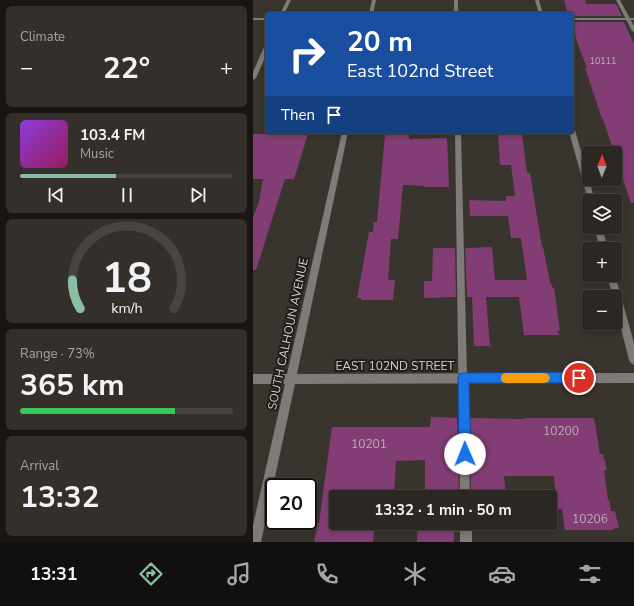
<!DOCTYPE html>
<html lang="en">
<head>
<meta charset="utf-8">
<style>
	body { margin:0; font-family:"Nunito Sans",sans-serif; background:#342f2a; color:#f1f3f6; height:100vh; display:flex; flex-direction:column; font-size:15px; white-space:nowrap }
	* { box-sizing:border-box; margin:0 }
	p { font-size:13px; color:#a6a5a5 }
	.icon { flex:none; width:22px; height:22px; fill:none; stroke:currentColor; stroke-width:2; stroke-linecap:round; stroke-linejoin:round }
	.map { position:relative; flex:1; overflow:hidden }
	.panel { display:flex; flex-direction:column; gap:6px; padding:6px; background:#181513; width:253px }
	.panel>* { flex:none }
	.hud { position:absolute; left:12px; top:12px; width:309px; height:122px; border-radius:4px; box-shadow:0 2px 6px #0003,0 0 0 1px #484440; background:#1a4fa0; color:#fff; overflow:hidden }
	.needle { width:26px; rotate:1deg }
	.controls { position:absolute; left:329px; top:146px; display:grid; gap:8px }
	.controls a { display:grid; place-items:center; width:40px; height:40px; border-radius:4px; background:#2c2722; box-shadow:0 2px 6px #0003,0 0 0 1px #484440; font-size:20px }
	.speed { position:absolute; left:12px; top:478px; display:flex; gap:8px; font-size:20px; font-weight:700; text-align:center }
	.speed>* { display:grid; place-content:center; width:52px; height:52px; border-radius:50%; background:#2c2722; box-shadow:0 2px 6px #0003,0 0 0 1px #484440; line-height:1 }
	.speed .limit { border:2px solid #111; border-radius:6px; background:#fff; color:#111 }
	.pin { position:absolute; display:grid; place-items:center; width:34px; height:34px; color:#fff; margin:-17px; border:2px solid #fff; border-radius:50%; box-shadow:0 1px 4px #0007 }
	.me { position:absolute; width:44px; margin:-22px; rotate:359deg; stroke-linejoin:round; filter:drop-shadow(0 0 3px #0008) }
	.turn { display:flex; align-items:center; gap:14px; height:84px; padding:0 16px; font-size:18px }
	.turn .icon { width:52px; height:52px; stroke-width:2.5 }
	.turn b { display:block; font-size:28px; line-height:34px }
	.then { display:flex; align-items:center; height:38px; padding:0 16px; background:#0003; gap:8px; font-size:15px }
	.big { font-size:30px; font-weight:700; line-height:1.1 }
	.panel .widget { flex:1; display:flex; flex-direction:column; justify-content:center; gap:6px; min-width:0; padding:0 14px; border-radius:6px; background:#342f2a }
	.panel .dial { align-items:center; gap:0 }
	.dial svg { height:104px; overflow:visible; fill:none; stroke:#484440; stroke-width:7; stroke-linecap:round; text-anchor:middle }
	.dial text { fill:#f1f3f6; stroke:none }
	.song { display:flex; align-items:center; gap:12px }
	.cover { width:48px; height:48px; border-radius:6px; background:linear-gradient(135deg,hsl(270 70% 55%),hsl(330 70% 35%)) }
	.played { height:4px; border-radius:2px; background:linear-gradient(90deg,#8abfa5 45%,#484440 45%) }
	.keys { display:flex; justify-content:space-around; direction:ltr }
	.heat { display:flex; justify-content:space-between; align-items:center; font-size:22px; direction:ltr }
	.charge { height:6px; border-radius:3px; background:linear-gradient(90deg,#34c759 73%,#484440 0) }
	.trip { position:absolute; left:76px; top:490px; width:228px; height:40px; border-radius:4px; background:#2c2722; box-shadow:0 2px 6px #0003,0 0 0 1px #484440; font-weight:700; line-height:40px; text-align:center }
	.menu { display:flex; height:64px; justify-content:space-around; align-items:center; background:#12100e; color:#a6a5a5 }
	.menu .icon { width:28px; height:28px }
	.menu .active { color:#8abfa5 }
	.menu b { font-size:18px; color:#f1f3f6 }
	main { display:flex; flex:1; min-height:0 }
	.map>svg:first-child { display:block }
	.building { fill:#823d75 }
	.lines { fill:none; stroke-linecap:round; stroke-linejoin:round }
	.lane { fill:#7e7b78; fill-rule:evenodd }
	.street { fill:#7e7b78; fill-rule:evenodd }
	.route { fill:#1a73e8; stroke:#114b97 }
	.slow { fill:#f59e0b }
	.labels { text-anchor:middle; stroke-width:4; stroke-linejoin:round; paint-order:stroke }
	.far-number-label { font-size:9px; fill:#c1adb8 }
	.street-label { font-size:12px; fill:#d6d2cf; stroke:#1f1c1a }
	.near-number-label { font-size:12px; fill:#c1adb8 }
</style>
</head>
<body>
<main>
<section class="panel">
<div class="widget"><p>Climate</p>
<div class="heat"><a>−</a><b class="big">22°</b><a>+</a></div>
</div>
<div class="widget">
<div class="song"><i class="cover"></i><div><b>103.4 FM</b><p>Music</p></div></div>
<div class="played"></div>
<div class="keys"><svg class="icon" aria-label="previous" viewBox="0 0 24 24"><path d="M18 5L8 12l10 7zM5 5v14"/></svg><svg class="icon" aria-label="pause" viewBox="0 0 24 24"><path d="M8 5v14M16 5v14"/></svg><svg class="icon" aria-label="next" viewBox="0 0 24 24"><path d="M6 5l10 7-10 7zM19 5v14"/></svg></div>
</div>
<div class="widget dial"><svg viewBox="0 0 100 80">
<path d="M14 69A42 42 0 1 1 86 69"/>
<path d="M14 69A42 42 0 0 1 8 47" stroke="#8abfa5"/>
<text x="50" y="56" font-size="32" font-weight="700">18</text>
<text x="50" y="72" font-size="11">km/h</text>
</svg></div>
<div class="widget"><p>Range · 73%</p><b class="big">365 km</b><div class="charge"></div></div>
<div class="widget"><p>Arrival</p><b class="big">13:32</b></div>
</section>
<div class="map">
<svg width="381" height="542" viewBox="0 0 381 542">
	<rect width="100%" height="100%" fill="#3a342e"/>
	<path class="building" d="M311,0H332L333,4H363L369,16H319V14H315Z
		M319,22H371L381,44V203H378L350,119H349L332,68H334L324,42Z
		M245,133H268L269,134L274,173H277L289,247H290L297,282L300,288H301L307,331L304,330L306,335H271L266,297H233L237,346H221L219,297H214L212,248L239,247L242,280H274L268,238H258L255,216H217L216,200L253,201V196H262L258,165H247Z
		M0,134H55L41,179H32L3,270H0V218L6,202L10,179H0Z
		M132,134H156V139L194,138L196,187H171V186L150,185L145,239H138L135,280H142L140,300H108V298H104L116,232H120L121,222H124Z
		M180,248H202L203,297L171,298V281H179Z
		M178,417L204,418L206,497H172V460L143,461L141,497H83V523H122L120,542H61L65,523H66L79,427H177Z
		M217,418L271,419V418H341L347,454H350L354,470H351L355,500H356L358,511H362L366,528H362V529L359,530H312L309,509H304L301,476H251L253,497H218Z
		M165,523H206V532H201V542H164Z
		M220,523H255V530L220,531Z"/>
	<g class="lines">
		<path class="lane" d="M34,0H38L31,14H27Z
			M201,0H205V14H201Z
			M363,0H367L381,26V32L379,31Z
			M14,45V53L3,78L0,80V72L11,47Z
			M202,132H208L217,497H207Z
			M207,523H219V542H207Z"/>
		<path class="street" d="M119,0H123L120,14H116Z
			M282,0H286L290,14H286Z
			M0,18H14V20H0Z
			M319,18H381V20H319Z
			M319,128L322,130L342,201H336V203L316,132H319Z
			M89,132H95L44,374L381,373V383L42,384L8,542H0V525L32,384H0V374H34Z
			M341,227H349L355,249H347Z
			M354,275H362L381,343V365L378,363L376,360L362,305V297H360Z"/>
	</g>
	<path class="route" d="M326,372L329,374L331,378L329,382L326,383H216L218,454L216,458L212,460L207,458L206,454L205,378L206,374L210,373Z"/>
	<path class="slow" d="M253,373H291L295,374L297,378L295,382L291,383H253L249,382L248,378L249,374Z"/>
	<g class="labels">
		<g class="far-number-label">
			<text x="350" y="64">10111</text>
		</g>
		<g class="street-label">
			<text transform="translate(35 334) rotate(-78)" y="4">SOUTH CALHOUN AVENUE</text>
			<text x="142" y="370">EAST 102ND STREET</text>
		</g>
		<g class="near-number-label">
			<text x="308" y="435">10200</text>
			<text x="116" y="448">10201</text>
			<text x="337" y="523">10206</text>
		</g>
	</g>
</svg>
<div class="controls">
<a><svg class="needle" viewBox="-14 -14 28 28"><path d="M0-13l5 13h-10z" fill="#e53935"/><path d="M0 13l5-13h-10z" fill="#a6a5a5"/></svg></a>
<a><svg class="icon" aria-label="layers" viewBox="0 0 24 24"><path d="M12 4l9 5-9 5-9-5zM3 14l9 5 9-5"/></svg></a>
<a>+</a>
<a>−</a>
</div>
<div class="speed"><div class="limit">20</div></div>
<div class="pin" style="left:326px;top:378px;background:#d93025"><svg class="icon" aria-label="arrive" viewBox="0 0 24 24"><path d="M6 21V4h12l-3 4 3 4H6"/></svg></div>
<svg class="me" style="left:212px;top:454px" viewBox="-20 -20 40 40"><circle r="19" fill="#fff"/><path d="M0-13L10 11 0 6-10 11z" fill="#1a73e8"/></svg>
<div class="trip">13:32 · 1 min · 50 m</div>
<div class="hud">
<div class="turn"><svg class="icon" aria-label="right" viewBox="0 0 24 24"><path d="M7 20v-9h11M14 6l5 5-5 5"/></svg><div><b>20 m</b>East 102nd Street</div></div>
<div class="then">Then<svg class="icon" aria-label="arrive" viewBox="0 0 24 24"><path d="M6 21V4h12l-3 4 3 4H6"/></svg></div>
</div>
</div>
</main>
<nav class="menu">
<b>13:31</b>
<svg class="icon active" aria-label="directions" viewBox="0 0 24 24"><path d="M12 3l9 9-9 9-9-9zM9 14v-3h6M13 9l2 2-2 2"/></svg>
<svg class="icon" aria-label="music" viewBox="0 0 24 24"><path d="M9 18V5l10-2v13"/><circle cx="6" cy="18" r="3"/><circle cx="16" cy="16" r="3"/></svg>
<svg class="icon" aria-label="phone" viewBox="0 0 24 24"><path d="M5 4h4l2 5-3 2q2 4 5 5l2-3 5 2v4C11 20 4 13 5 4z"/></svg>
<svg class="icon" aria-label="climate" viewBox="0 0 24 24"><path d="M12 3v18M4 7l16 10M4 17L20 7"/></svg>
<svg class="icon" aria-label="car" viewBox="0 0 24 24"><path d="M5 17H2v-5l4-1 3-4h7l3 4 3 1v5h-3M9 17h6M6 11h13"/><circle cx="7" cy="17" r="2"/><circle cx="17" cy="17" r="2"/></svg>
<svg class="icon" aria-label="filters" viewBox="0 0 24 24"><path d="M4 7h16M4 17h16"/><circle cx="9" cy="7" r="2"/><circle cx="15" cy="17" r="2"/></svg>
</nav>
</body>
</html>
